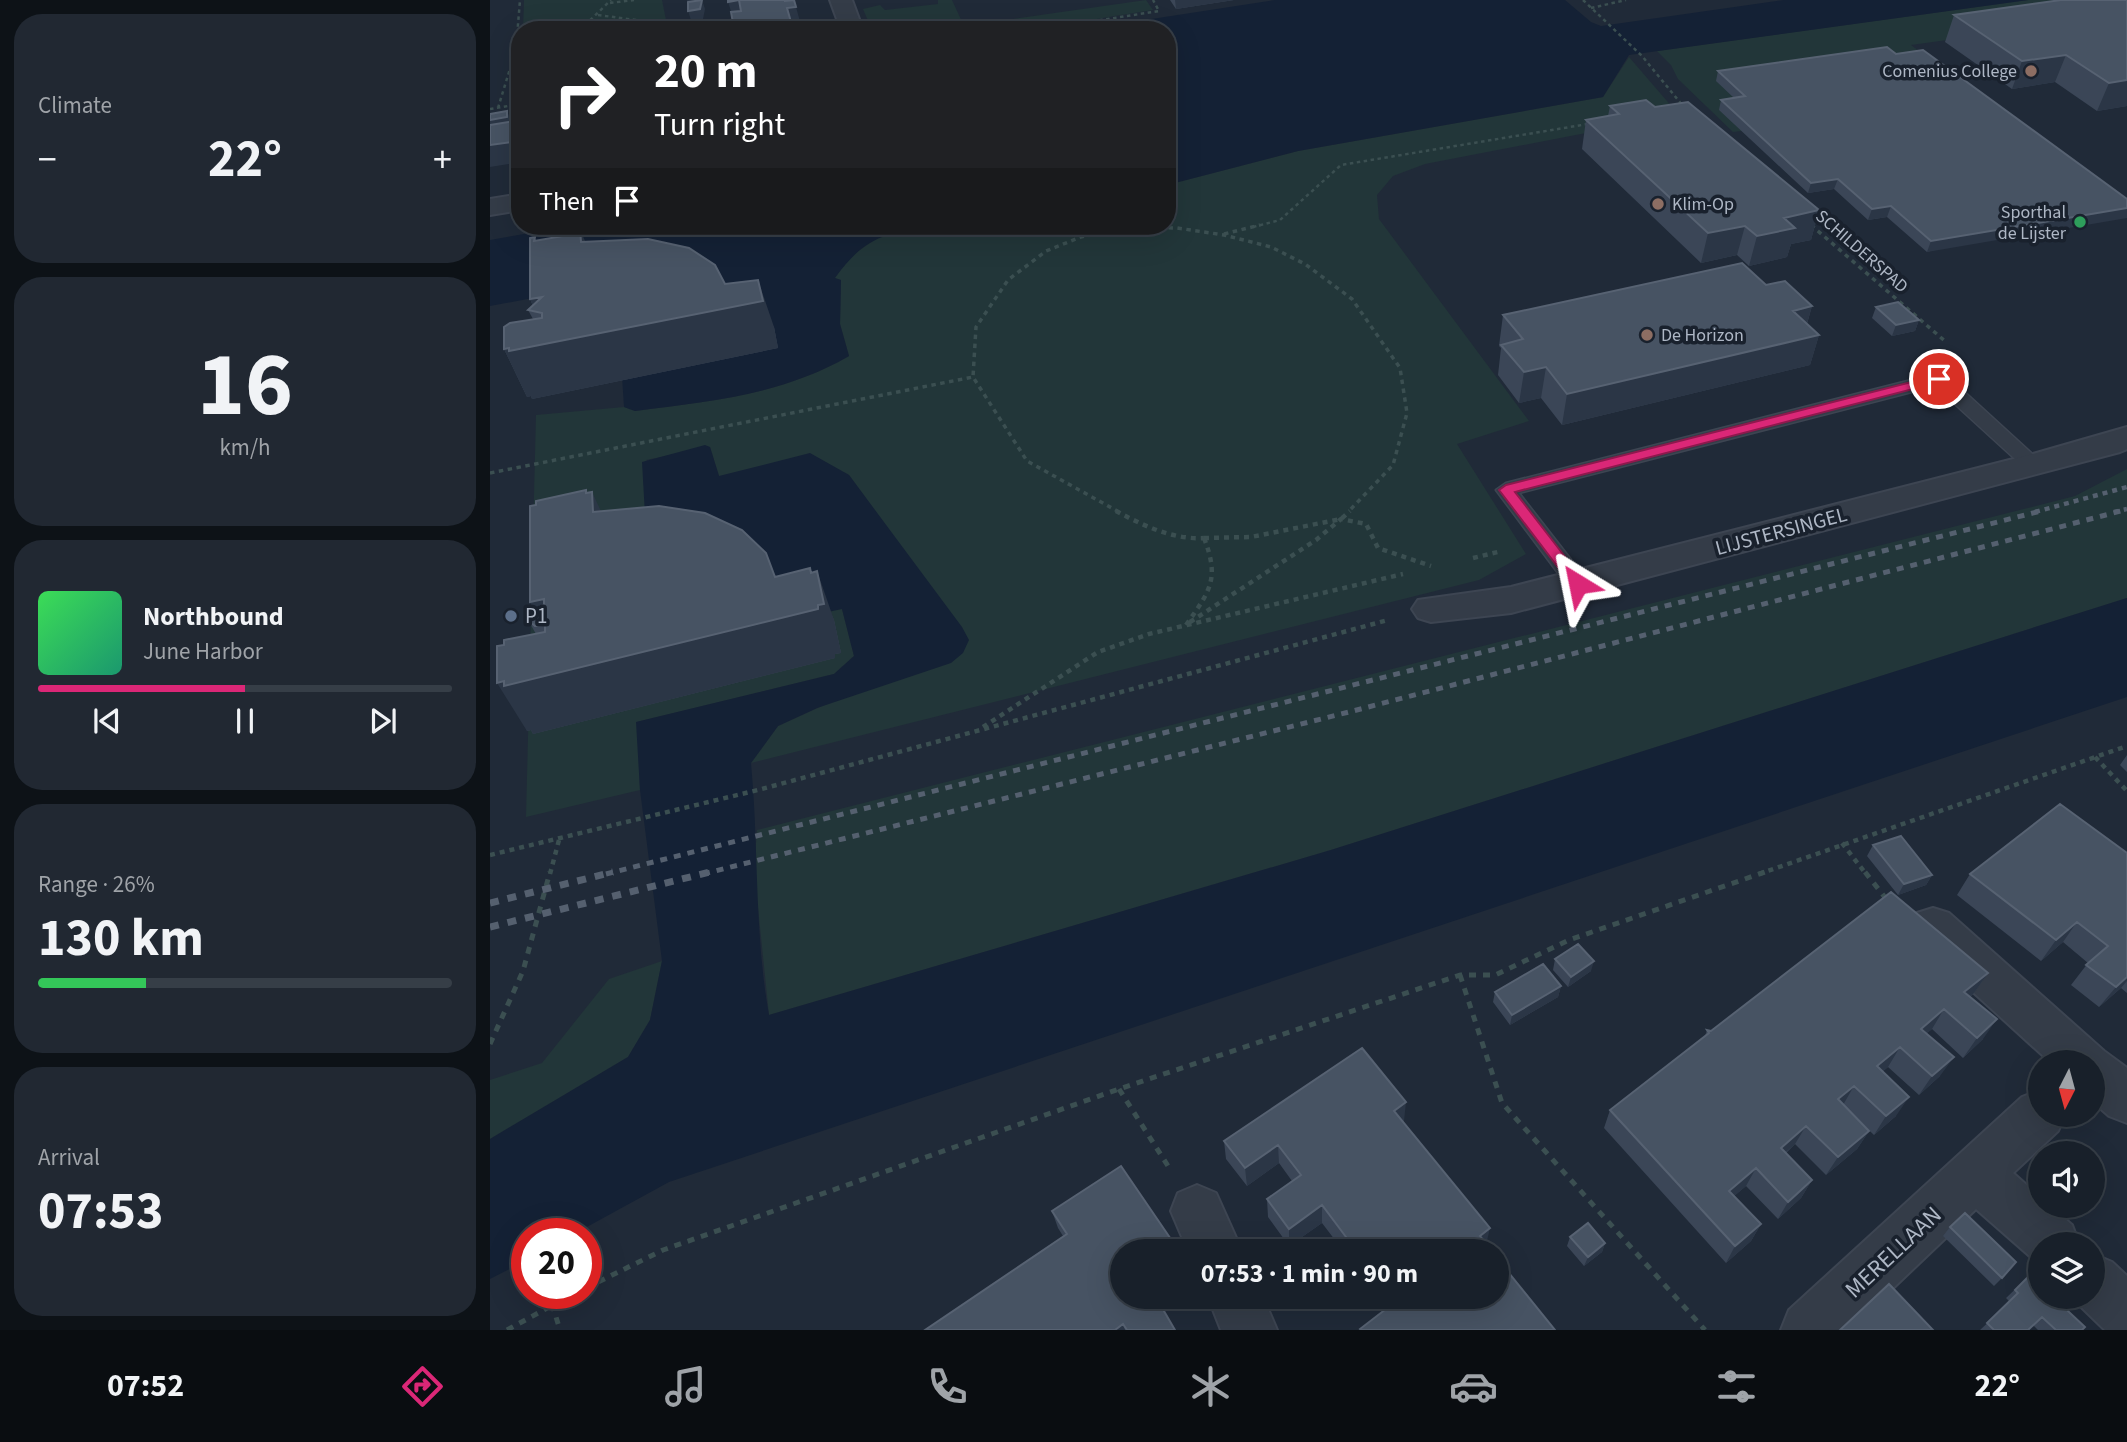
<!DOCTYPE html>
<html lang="en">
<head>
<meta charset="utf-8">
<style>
	body { margin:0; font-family:"Source Sans 3",sans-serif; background:#212832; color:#f1f3f6; height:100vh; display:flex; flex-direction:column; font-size:26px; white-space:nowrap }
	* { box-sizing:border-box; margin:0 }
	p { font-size:23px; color:#9fa3a8 }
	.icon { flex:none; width:38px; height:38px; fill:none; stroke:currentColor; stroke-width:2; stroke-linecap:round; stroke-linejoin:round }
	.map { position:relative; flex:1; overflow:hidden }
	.side { display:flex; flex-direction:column; gap:14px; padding:14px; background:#0d1217; width:490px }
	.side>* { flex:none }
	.guide { position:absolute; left:21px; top:21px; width:665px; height:214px; border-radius:28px; box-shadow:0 7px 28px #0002,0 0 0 2px #363e47; background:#202124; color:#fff; overflow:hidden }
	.needle { width:46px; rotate:186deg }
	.fabs { position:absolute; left:1538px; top:1050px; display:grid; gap:14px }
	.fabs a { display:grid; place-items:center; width:77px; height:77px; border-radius:50%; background:#18202a; box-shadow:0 7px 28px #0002,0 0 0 2px #363e47; font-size:35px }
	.speed { position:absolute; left:21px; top:1218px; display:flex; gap:14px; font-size:35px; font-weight:700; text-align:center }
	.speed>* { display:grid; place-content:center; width:91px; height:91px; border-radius:50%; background:#18202a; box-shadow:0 7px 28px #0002,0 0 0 2px #363e47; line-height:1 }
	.speed .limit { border:10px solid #d22; background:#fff; color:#111 }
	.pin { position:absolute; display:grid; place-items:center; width:60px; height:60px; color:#fff; margin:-30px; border:4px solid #fff; border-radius:50%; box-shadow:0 2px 7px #0007 }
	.me { position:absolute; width:77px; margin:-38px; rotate:325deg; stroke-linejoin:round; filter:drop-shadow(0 0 5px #0008) }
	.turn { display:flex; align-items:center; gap:24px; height:147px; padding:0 28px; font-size:32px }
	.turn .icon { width:91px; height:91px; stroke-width:2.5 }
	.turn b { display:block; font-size:49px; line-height:60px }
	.then { display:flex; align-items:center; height:66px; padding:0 28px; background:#0003; gap:14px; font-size:26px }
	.big { font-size:52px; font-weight:700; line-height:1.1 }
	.side .tile { flex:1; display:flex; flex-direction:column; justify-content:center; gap:10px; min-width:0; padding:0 24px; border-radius:28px; background:#212832 }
	.side .dial { align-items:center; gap:0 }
	.dial b { font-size:91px; line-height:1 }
	.song { display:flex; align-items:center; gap:21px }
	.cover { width:84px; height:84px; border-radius:10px; background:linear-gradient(135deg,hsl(130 70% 55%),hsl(160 70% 35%)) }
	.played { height:7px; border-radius:4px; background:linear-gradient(90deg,#db2777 50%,#363e47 50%) }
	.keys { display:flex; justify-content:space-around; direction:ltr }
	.heat { display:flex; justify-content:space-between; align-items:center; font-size:38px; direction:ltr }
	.charge { height:10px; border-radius:5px; background:linear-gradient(90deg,#34c759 26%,#363e47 0) }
	.trip { position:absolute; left:620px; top:1239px; width:399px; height:70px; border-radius:35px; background:#18202a; box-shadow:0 7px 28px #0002,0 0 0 2px #363e47; font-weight:700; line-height:70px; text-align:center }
	.tabs { display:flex; height:112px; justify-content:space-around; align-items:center; background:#0a0d11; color:#9fa3a8 }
	.tabs .icon { width:49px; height:49px }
	.tabs .selected { color:#db2777 }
	.tabs b { font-size:32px; color:#f1f3f6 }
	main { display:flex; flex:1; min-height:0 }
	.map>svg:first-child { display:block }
	.green { fill:#223639 }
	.water { fill:#142135 }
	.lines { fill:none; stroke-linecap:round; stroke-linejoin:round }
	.lane-casing { stroke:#3d4552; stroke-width:3 }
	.street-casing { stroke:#3d4552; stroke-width:4 }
	.path-far3 { stroke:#3b4f51; stroke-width:2.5; stroke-dasharray:3.5 3.5; stroke-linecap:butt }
	.path-far2 { stroke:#3b4f51; stroke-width:3.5; stroke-dasharray:4.5 4.5; stroke-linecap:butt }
	.path-far1 { stroke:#3b4f51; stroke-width:4.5; stroke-dasharray:5 5; stroke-linecap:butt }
	.path { stroke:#3b4f51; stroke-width:5; stroke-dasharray:7 7; stroke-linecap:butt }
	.lane { fill:#343c48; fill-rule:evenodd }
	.street { fill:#343c48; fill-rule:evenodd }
	.rail-far2 { stroke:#55606f; stroke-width:4.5; stroke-dasharray:5 5; stroke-linecap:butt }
	.rail-far1 { stroke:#55606f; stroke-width:5; stroke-dasharray:7 7; stroke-linecap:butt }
	.rail { stroke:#55606f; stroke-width:7; stroke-dasharray:9 9; stroke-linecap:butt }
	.wall { fill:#3b4657 }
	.shaded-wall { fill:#2b3646 }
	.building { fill:#475363; stroke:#576272; stroke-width:2 }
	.route { fill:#db2777; stroke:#8e194d; stroke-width:2 }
	.education-dot { fill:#8d6e63; stroke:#19212d; stroke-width:2.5 }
	.leisure-dot { fill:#2e9e5b; stroke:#19212d; stroke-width:2.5 }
	.service-dot { fill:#5c6f8a; stroke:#19212d; stroke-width:2.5 }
	.labels { text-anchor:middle; stroke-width:7; stroke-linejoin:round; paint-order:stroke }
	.far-poi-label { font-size:18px; fill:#aeb7c5; stroke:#19212d; text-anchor:end }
	.far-street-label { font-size:18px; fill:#aeb7c5; stroke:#19212d }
	.street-label { font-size:21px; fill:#aeb7c5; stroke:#19212d }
	.poi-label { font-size:21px; fill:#aeb7c5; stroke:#19212d; text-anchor:start }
	.near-street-label { font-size:24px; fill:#aeb7c5; stroke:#19212d }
</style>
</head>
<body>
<main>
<section class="side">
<div class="tile"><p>Climate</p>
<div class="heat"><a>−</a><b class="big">22°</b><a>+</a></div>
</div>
<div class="tile dial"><b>16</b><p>km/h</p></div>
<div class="tile">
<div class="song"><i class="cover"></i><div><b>Northbound</b><p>June Harbor</p></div></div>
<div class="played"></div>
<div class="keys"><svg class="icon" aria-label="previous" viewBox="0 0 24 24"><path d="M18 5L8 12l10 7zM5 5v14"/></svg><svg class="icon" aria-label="pause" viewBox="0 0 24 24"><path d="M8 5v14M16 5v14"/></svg><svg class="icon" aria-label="next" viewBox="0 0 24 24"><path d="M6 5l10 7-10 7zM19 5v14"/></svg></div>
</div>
<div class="tile"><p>Range · 26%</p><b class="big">130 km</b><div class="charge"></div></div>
<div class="tile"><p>Arrival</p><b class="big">07:53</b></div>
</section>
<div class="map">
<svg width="1637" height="1330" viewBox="0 0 1637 1330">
	<rect width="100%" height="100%" fill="#202a38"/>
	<path class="green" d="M34,0H172L178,30H33Z
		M448,0H462L474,26L656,0L663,10L538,30H382L373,9L390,5L395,10L448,4Z
		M1538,0H1637L1631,16L1421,45L1439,59L1253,106L1251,131L1243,132L1188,79L1181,65L1167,51Z
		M1139,57L1189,115L935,164L903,176L887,195L889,219L1039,421L967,444L1036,554L989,580L261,763L288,726L478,640L359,475L320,454L236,477L229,476L220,447L156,460L352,609L364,656L344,674L147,722L150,790L36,817L46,415L134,407L145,411C222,401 291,395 359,356L350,324L351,280L344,278L362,255L392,235L445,226H677V185L808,151L1113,97Z
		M1637,469V598L841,850L279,1015L264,869L267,830L1585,496Z
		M172,961L160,1020L138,1057L0,1139V1080L52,1063L119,979Z"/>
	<path class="water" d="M785,0H1075L1101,22L1111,26L1294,0H1538L1139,55L1113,97L808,151L677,185V30H590Z
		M80,226H445C395,234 376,235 345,278L351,280L350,324L359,356C291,395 222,401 145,411L134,407L132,376L43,298L0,306V240Z
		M215,445L220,447L229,476L320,453L359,475L472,627L479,640L473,653L461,663L327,708L288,726L261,763C269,847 264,932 279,1015L841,850L1637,598V697L179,1182L84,1234H37V1260L0,1279V1139L138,1057L160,1020L172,961L150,790L146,722L344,674L364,656L352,609L310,618L157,550L152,462Z"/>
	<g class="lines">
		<g class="lane-casing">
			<path id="lane" d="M1449,373L1456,375L1550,461L1553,465L1550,469H1536L1445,386L1029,493L1096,579L1099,584L1096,589H1080L1006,490L1016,483Z"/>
		</g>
		<g class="street-casing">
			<path id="street" d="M340,0H362L373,30H351Z
				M30,194V210L0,215V199Z
				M1637,427V449L1630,452L1021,613L941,622L928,618L922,609L928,600L1021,587L1543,454Z
				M1443,908L1459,913L1614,1051L1637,1068V1123L1619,1116L1603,1102V1062H1560L1427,941L1420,927L1427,913Z
				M1550,1090V1115H1575L1568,1131L1523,1173L1550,1197V1206H1560L1582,1225L1589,1244H1550V1265L1486,1209L1359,1330H1291L1299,1310L1532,1097Z
				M707,1185L726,1193L752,1251H698L681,1211L688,1193Z
				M1603,1254L1622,1262L1637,1276V1330H1615L1584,1300L1582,1297H1603Z
				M718,1297H773L787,1330H731Z"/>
		</g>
		<path class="path-far3" d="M1093,0L1152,56L1193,106
			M120,3L144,0
			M1101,8L1136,0
			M108,15L161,22L175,30
			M90,30L121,0
			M547,30L669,11L663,0
			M8,108L26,49L30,0
			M0,109L30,104
			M1320,224L1323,227
			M763,227L790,220L851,165L1098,124"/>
		<path class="path-far2" d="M1321,225L1456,342
			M734,234L770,225
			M0,473L483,377
			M629,512L537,461L483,377L486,327L518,280L556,251L591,237L638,227L687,228L734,235L781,247L815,264L862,299L910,368L917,413L903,465L858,512"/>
		<path class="path-far1" d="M626,511C652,525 683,540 714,538
			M714,538L761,537L851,519L860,511
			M983,558L1012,551
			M700,622L826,540L851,519L876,524L888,548L941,566
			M696,625C720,591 730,579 714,538
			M493,727L608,652L659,634L913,574
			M1605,757L1637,791
			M1352,843L1376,874
			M0,855L268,790L898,620
			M60,874L69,840
			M1269,874L1637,746"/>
		<path class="path" d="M1375,872L1397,900
			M970,975L1012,1103L1215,1330
			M0,1044L33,971L60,872
			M629,1089L678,1166
			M96,1288L173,1250L629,1089L970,975H1005L1079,940L1275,872
			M62,1304L70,1330
			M17,1330L85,1293"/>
		<use href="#lane" class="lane"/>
		<use href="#street" class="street"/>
		<path class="rail-far2" d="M1545,512L1637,487
			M1624,512L1637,509"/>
		<path class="rail-far1" d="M116,874L1551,511
			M213,874L859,712L1631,511"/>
		<path class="rail" d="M0,903L123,872
			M0,927L220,872"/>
	</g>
	<path class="wall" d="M680,0H744L686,9Z
		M1637,0V106L1607,111L1565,82L1522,89L1455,42L1464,15Z
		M1406,54L1637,199L1437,252L1397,217L1378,220L1344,189L1318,193L1229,110L1231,100L1244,98L1226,81L1228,71Z
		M1120,106L1165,107L1329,210L1321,240L1301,244L1297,257L1259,266L1247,255L1211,263L1092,149L1096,120L1118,116Z
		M45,237L46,241L95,242L235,284L284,327L288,348L42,399L41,396L37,397L14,349L43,319L38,310L43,306L40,299Z
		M1276,285L1322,306L1317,324L1329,335L1320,365L1072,425L1051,398L1029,403L1008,375L1011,348L1009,346L1013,315Z
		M1386,307L1429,320L1425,331L1402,336L1382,318Z
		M97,493L111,511L285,577L320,568L344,620L351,653L345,654V658L43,734L41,730L37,731L14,645L46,634L38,620L44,609L40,602Z
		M1637,755V772L1630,765Z
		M1383,845L1442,875L1436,885L1408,895L1377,856Z
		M1637,853V993L1631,988L1609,1007L1581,985L1598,963L1573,942L1551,961L1467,895L1480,874Z
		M1065,959L1101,971L1078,987L1063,970Z
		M1498,973L1484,993L1480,997L1493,1039L1473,1058L1442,1029L1437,1033L1450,1076L1429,1095L1398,1067L1392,1072L1406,1116L1384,1135L1360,1112L1379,1131L1367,1149L1336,1175L1305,1144L1296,1153L1322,1180L1311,1198L1288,1219L1256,1186L1244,1196L1271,1224L1261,1241L1236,1263L1114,1128L1120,1110L1215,1036L1217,1030L1221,1031Z
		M1071,986L1068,997L1020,1025L1003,1002L1005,992Z
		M914,1121L913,1122L1000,1228L848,1244L832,1223L799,1246L778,1217L777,1199L802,1181L789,1163L757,1186L736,1159L734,1141Z
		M562,1211L632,1297H695L674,1312L685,1330H435L573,1236L568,1228Z
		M1460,1227L1512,1278L1504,1286L1453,1236Z
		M1080,1237L1115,1243L1112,1252L1094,1266L1077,1246Z
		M1540,1275L1592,1330H1548L1543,1325L1538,1330H1490L1520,1302L1516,1298Z
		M835,1297H861L844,1310Z
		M887,1297H1006L1065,1330H870L896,1309Z"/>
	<path class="shaded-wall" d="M197,0H212L215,9L213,19L201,20L198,11L199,5Z
		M249,0L254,19L244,20L238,2Z
		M685,0H744L686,9Z
		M306,7L311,25L302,27L297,8Z
		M253,22L256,30H245L243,23Z
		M1576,55L1565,82L1522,89L1532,61Z
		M1637,80V106L1607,111L1619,83Z
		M17,111L21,121L0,131V120Z
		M30,141V162L0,167V145Z
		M1348,179L1344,189L1318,193L1321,183Z
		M1401,206L1397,217L1378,220L1382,209Z
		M1637,208V218L1437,252L1441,241Z
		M1329,210L1321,240L1301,244L1297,257L1259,266L1267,236L1294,218Z
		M1255,226L1247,255L1211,263L1218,233Z
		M90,229L109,275L91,242Z
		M268,280L284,327L288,348L42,399L41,396L37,397L14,349L65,342L52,313L46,312L40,299L52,297L71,341Z
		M1322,306L1313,337L1303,311Z
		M1429,320L1425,331L1402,336L1406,325Z
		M1329,335L1320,365L1072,425L1077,394Z
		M1056,367L1051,398L1029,403L1034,372Z
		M96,490L102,504V492L125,541L103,512Z
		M320,568L333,604L327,571L344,620L351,653L345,654V658L43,734L41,730L37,731L7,683L300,616L321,573Z
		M54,599L55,625H53L40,602Z
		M1442,875L1436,885L1408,895L1414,884Z
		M1587,922L1573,942L1551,961L1566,940Z
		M1104,961L1101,971L1078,987L1081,977Z
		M1498,973L1484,993L1461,1012L1474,992Z
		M1637,977V981L1631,988L1609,1007L1626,987Z
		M1071,986L1068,997L1020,1025L1022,1015Z
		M1454,1009L1442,1029L1419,1048L1431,1029Z
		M1507,1019L1493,1039L1473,1058L1487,1038Z
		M1410,1047L1398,1067L1375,1086L1387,1066Z
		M1464,1057L1450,1076L1429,1095L1442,1076Z
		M1364,1086L1353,1105L1348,1099Z
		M1419,1097L1406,1116L1384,1135L1396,1116Z
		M916,1102L914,1121L903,1130L904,1111Z
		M1316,1126L1305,1144L1280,1166L1291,1148Z
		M1379,1131L1367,1149L1336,1175L1348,1157Z
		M788,1145L789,1163L757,1186L755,1168Z
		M1266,1168L1256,1186L1230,1208L1239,1191Z
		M1322,1180L1311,1198L1288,1219L1298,1202Z
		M832,1205V1223L799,1246V1229Z
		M1271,1224L1261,1241L1236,1263L1245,1246Z
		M1000,1228L996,1245L990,1236Z
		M1115,1243L1112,1252L1094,1266L1098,1257Z
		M670,1297H695L670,1315L667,1299Z
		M844,1297H861L844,1310Z
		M633,1324L635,1330H625Z"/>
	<path class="building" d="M212,0L210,9L198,11V2Z
		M238,0H295V1L304,0L306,7L297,8L301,22L311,21L312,28L303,30H255L253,22L243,23L241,12L251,11L249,0L238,2Z
		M1571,0H1637V80L1619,83L1576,55L1532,61L1464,15Z
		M216,26L217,30H201V28Z
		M1397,47L1406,54L1433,50L1637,199V208L1441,241L1401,206L1382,209L1348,179L1321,183L1231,100L1255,96L1228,71Z
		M1156,100L1165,107L1198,102L1329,210L1294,218L1305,228L1267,236L1255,226L1218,233L1096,120L1129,114L1120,106Z
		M17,111V117L0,120V114Z
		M30,120V141L0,145V125Z
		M90,229L91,242L158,239L199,248L225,265L235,284L268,280L273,301L19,351V348L14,349V327L20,323L52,318V313L38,310L52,297L40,299V238L45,237L44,241L85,234V230Z
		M1252,263L1276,285L1295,281L1322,306L1303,311L1329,335L1077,394L1056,367L1034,372L1011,345L1033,339L1013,315Z
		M1408,302L1429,320L1406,325L1386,307Z
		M96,490V493L102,492L103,512L169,506L215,513L252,530L276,553L285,577L320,568L321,573L327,571L334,604L328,605V609L14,686V681L7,683V646L14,645V640L55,632V625L45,626L38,620L45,609L54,605V599L40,602V506L46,505V501Z
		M1570,804L1637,853V977L1626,987L1596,965L1618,946L1587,922L1566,940L1480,874Z
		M1411,836L1442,875L1414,884L1383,845Z
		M1401,892L1498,973L1474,992L1507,1019L1487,1038L1454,1009L1431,1029L1464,1057L1442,1076L1410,1047L1387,1066L1419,1097L1396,1116L1364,1086L1348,1099L1379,1131L1348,1157L1316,1126L1291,1148L1322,1180L1298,1202L1266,1168L1239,1191L1271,1224L1245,1246L1120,1110L1219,1033L1217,1030L1221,1031Z
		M1088,944L1104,961L1081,977L1065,959Z
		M1053,964L1071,986L1022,1015L1005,992Z
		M872,1048L916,1102L904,1111L1000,1228L990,1236L1002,1251H837L856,1237L832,1205L799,1229L777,1199L811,1175L788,1145L755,1168L734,1141Z
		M631,1166L689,1251H632V1297H670L667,1299L685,1330H637L633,1324L625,1330H435L577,1234L562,1211Z
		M1475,1213L1526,1262L1512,1278L1460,1227Z
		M1098,1223L1115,1243L1098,1257L1080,1237Z
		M1006,1257L1065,1330H871L870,1329L905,1302L901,1297H1006Z
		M1540,1275L1550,1285V1297H1563L1595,1327L1592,1330H1566L1552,1317L1538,1330H1504L1497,1323L1528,1293L1525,1290Z
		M1399,1284L1443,1330H1350Z"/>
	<path class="route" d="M1449,375L1455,379L1454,381L1025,492L1093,580L1096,584L1088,589L1083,587L1009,490L1016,485Z"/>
	<g class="education-dot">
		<circle cx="1541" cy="71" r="7"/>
		<circle cx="1168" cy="204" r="7"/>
		<circle cx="1157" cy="335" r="7"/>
	</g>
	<circle class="leisure-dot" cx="1590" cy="222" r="7"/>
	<circle class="service-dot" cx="21" cy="616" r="7"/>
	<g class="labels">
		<g class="far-poi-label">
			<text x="1527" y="77">Comenius College</text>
			<text x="1182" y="210" text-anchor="start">Klim-Op</text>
			<text x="1576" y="218">Sporthal<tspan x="1576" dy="21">de Lijster</tspan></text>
			<text x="1171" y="341" text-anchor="start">De Horizon</text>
		</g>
		<g class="far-street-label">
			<text transform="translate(1372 251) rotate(41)" y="6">SCHILDERSPAD</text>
		</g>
		<g class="street-label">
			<text transform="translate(1291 531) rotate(-15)" y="7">LIJSTERSINGEL</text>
		</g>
		<g class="poi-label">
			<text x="35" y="623">P1</text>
		</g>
		<g class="near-street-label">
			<text transform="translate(1403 1252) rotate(-43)" y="8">MERELLAAN</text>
		</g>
	</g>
</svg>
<div class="fabs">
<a><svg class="needle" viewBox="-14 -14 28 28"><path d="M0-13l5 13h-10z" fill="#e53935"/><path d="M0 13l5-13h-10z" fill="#9fa3a8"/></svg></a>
<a><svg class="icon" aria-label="sound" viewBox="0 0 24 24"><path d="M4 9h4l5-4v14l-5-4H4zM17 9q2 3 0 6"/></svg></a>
<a><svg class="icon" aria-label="layers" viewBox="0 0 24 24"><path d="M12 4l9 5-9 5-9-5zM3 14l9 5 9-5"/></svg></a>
</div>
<div class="speed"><div class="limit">20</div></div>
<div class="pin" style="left:1449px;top:379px;background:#d93025"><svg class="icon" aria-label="arrive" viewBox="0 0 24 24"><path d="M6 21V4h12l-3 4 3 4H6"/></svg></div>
<svg class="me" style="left:1088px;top:584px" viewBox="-20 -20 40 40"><path d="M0-17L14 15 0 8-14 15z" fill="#db2777" stroke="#fff" stroke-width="4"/></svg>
<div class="trip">07:53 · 1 min · 90 m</div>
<div class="guide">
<div class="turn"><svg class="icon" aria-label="right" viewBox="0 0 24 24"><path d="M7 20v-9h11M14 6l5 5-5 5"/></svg><div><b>20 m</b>Turn right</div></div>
<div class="then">Then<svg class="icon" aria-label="arrive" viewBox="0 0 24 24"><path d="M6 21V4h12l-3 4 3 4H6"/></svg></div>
</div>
</div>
</main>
<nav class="tabs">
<b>07:52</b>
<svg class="icon selected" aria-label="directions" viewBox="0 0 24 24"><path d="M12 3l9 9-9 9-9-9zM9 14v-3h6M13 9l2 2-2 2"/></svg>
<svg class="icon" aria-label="music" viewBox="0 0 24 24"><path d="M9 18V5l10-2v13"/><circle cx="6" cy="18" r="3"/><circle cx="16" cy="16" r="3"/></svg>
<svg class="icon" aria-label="phone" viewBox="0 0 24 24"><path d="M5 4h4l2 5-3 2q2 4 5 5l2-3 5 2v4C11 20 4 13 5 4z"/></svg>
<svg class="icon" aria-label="climate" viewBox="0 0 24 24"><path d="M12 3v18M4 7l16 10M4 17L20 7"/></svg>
<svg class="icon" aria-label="car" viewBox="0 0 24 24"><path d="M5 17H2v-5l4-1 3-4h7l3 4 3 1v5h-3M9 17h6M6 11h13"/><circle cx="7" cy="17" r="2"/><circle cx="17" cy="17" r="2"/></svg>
<svg class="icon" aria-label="filters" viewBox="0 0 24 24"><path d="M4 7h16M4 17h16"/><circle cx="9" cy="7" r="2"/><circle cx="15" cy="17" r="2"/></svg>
<b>22°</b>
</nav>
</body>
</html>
